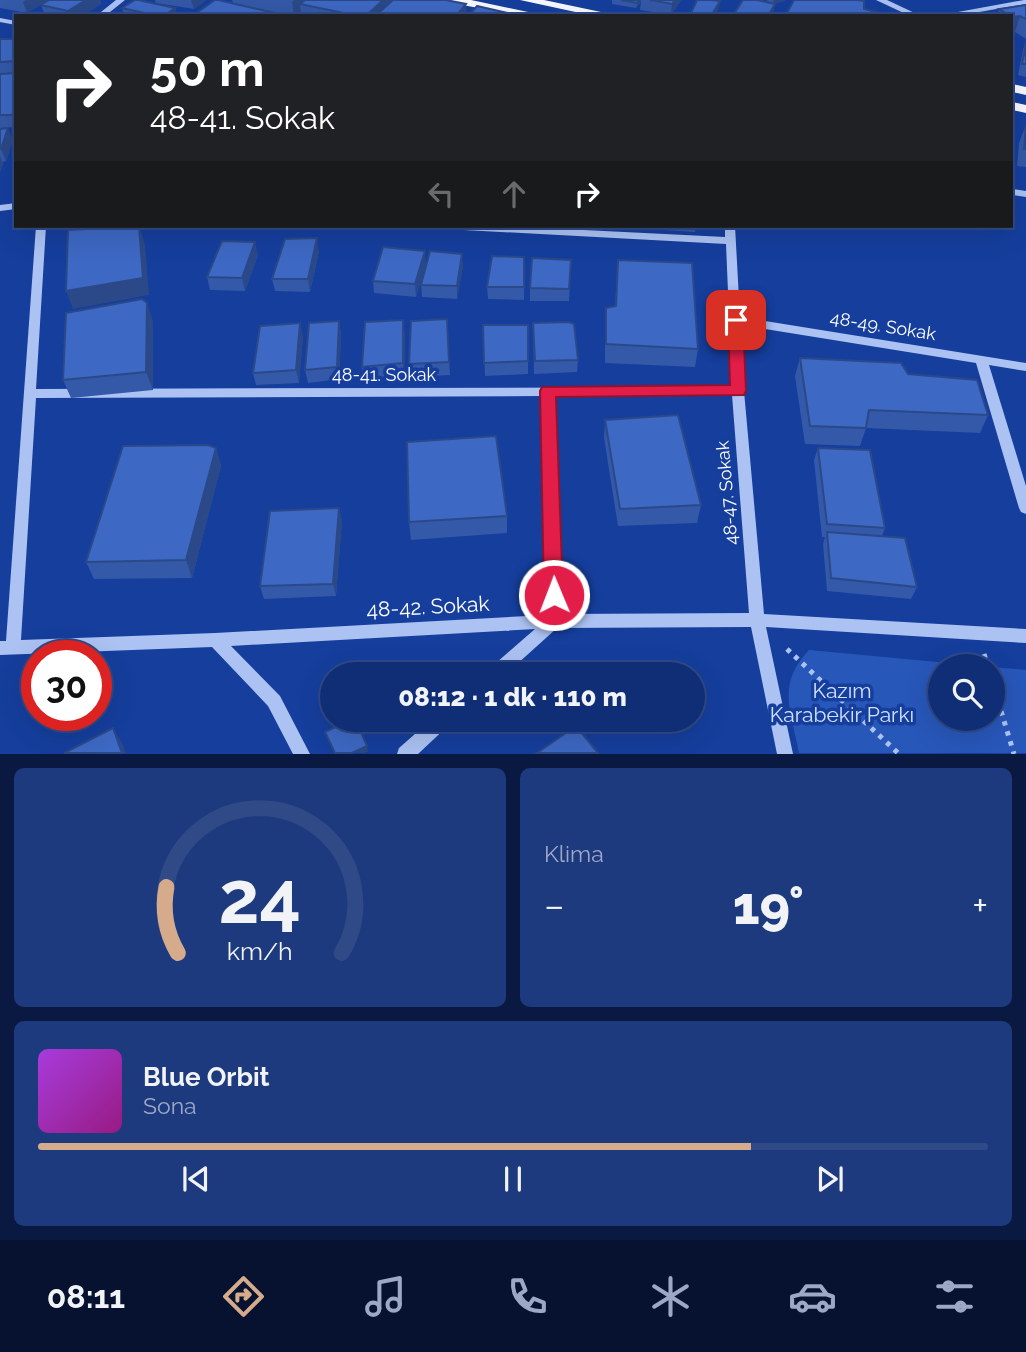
<!DOCTYPE html>
<html lang="tr">
<head>
<meta charset="utf-8">
<style>
	body { margin:0; font-family:Raleway,sans-serif; background:#1e3a7e; color:#f1f3f6; height:100vh; display:flex; flex-direction:column; font-size:26px; white-space:nowrap }
	* { box-sizing:border-box; margin:0 }
	p { font-size:23px; color:#9ca8c5 }
	.icon { flex:none; width:38px; height:38px; fill:none; stroke:currentColor; stroke-width:2; stroke-linecap:round; stroke-linejoin:round }
	.map { position:relative; height:754px; overflow:hidden }
	.drawer { display:flex; flex-direction:column; gap:14px; padding:14px; background:#091941; flex:1 }
	.drawer>* { flex:none }
	.top-card { position:absolute; left:14px; top:14px; width:999px; height:214px; border-radius:0px; box-shadow:0 7px 28px #0002,0 0 0 2px #304a88; background:#202124; color:#fff; overflow:hidden }
	.fabs { position:absolute; left:928px; top:654px; display:grid; gap:14px }
	.fabs a { display:grid; place-items:center; width:77px; height:77px; border-radius:50%; background:#102e76; box-shadow:0 7px 28px #0002,0 0 0 2px #304a88; font-size:35px }
	.speed { position:absolute; left:21px; top:640px; display:flex; gap:14px; font-size:35px; font-weight:700; text-align:center }
	.speed>* { display:grid; place-content:center; width:91px; height:91px; border-radius:50%; background:#102e76; box-shadow:0 7px 28px #0002,0 0 0 2px #304a88; line-height:1 }
	.speed .limit { border:10px solid #d22; background:#fff; color:#111 }
	.pin { position:absolute; display:grid; place-items:center; width:60px; height:60px; color:#fff; margin:-30px; border-radius:14px; box-shadow:0 4px 10px #0006 }
	.me { position:absolute; width:77px; margin:-38px; rotate:359deg; stroke-linejoin:round; filter:drop-shadow(0 0 5px #0008) }
	.turn { display:flex; align-items:center; gap:24px; height:147px; padding:0 21px; font-size:32px }
	.turn .icon { width:91px; height:91px; stroke-width:2.5 }
	.turn b { display:block; font-size:49px; line-height:60px }
	.lanes { display:flex; align-items:center; height:66px; padding:0 21px; background:#0003; justify-content:center; gap:35px; direction:ltr }
	.lanes .off { opacity:.35 }
	.big { font-size:52px; font-weight:800; line-height:1.1 }
	.drawer .tile { flex:1; display:flex; flex-direction:column; justify-content:center; gap:10px; min-width:0; padding:0 24px; border-radius:10px; background:#1e3a7e }
	.drawer .dial { align-items:center; gap:0 }
	.dial svg { height:182px; overflow:visible; fill:none; stroke:#304a88; stroke-width:7; stroke-linecap:round; text-anchor:middle }
	.dial text { fill:#f1f3f6; stroke:none }
	.song { display:flex; align-items:center; gap:21px }
	.cover { width:84px; height:84px; border-radius:10px; background:linear-gradient(135deg,hsl(280 70% 55%),hsl(310 70% 35%)) }
	.played { height:7px; border-radius:4px; background:linear-gradient(90deg,#d6ab8b 75%,#304a88 75%) }
	.keys { display:flex; justify-content:space-around; direction:ltr }
	.heat { display:flex; justify-content:space-between; align-items:center; font-size:38px; direction:ltr }
	.drawer .tiles { flex:1; display:grid; gap:14px; grid-template-columns:1fr 1fr }
	.tile:last-child { grid-column:span 2 }
	.trip { position:absolute; left:320px; top:662px; width:385px; height:70px; border-radius:35px; background:#102e76; box-shadow:0 7px 28px #0002,0 0 0 2px #304a88; font-weight:800; line-height:70px; text-align:center }
	.tabs { display:flex; height:112px; justify-content:space-around; align-items:center; background:#06122f; color:#9ca8c5 }
	.tabs .icon { width:49px; height:49px }
	.tabs .on { color:#d6ab8b }
	.tabs b { font-size:32px; color:#f1f3f6 }
	.map>svg:first-child { display:block }
	.green { fill:#2857ba }
	.lines { fill:none; stroke-linecap:round; stroke-linejoin:round }
	.path { stroke:#abc2f3; stroke-width:5; stroke-dasharray:4.5 6; stroke-linecap:butt }
	.minor { fill:#abc2f3; fill-rule:evenodd }
	.major { fill:#f7f9ff; fill-rule:evenodd }
	.wall { fill:#3459a8 }
	.shaded-wall { fill:#2b4988 }
	.building { fill:#3d68c3; stroke:#2b4988; stroke-width:2 }
	.route { fill:#e11d48; stroke:#92132f; stroke-width:2 }
	.labels { text-anchor:middle; stroke-width:7; stroke-linejoin:round; paint-order:stroke }
	.street-label { font-size:18px; fill:#fff; stroke:#153e9d }
	.near-street-label { font-size:21px; fill:#fff; stroke:#153e9d }
	.near-park-label { font-size:21px; fill:#d3e1fd; stroke:#153e9d }
</style>
</head>
<body>
<div class="map">
<svg width="1026" height="754" viewBox="0 0 1026 754">
	<rect width="100%" height="100%" fill="#153e9d"/>
	<path class="green" d="M809,650L991,667H940V719H992V667L1026,670V753H799C791,711 776,685 809,650Z"/>
	<g class="lines">
		<path class="path" d="M787,649L899,754
			M984,654L988,667
			M992,681L1014,754"/>
		<path class="minor" d="M116,0H125L105,16H96Z
			M876,0H887L921,16H910Z
			M1024,0H1026V4L956,16H936Z
			M0,18L16,21V25L0,22Z
			M1012,189L1026,191V197L1012,195Z
			M16,203V209L0,211V205Z
			M36,226H46L36,389L732,387L726,244L445,229L440,226H501L725,237V226H735L740,317L1026,363V371L989,365L1026,486V514L1021,512L1019,508L976,363L741,325L744,391L764,614L1026,629V643L766,627L793,754H777L751,627L557,628L506,674H487L489,669L535,629L231,646L280,696L310,754H293L268,706L212,647L0,655V641H6ZM732,395L749,613L561,614L554,396ZM542,396L546,615L215,633L21,640L36,398Z
			M432,719H452L450,724L418,754H397L399,748Z"/>
		<path class="major" d="M446,0H471L547,16H521L452,3Z
			M520,0H544L620,16H594Z
			M1012,84L1026,87V95L1012,92Z
			M1012,102L1026,105V113L1012,110Z"/>
	</g>
	<path class="wall" d="M0,0H48L27,13L0,8Z
		M49,0H100L101,4L82,16H45L41,5Z
		M155,0H206L194,9L156,3Z
		M232,0H446L467,16H286L276,14V16H192L233,3Z
		M612,0H681L671,15L640,10L641,2L636,8L612,4Z
		M766,0H786L774,4L773,16H734V14L771,3Z
		M720,1L719,7L714,16H691V13Z
		M1026,5V39L1015,32L1012,33V16H997L999,9Z
		M122,8H175L177,16H124Z
		M0,39H16V73L0,74Z
		M1026,41V77L1018,75L1023,50Z
		M16,73V127L0,128V74Z
		M1026,125V167L1017,166L1019,143Z
		M0,129L13,140L6,161L2,162L3,164L0,172Z
		M617,226H695V232L617,227Z
		M319,251L310,292L275,291L272,279Z
		M258,255L245,291L210,290L207,277Z
		M524,257V300L488,299L487,287Z
		M571,260L569,301H530V288Z
		M618,260L698,349L695,367L605,363V326L606,308L615,306Z
		M426,263L416,297L374,293L373,281Z
		M463,266L457,299L422,297L421,285Z
		M447,319L450,375L410,377L409,364Z
		M153,321V390L71,398L63,380Z
		M339,321L341,334L339,379L308,383L305,370Z
		M533,323L578,360L577,372L534,374Z
		M483,325L528,361V374L485,376Z
		M405,333L404,376L364,379L362,367Z
		M303,336L299,383L256,385L253,373Z
		M800,358L908,374L988,415L980,433L866,428L860,446L805,444L795,376Z
		M605,420L701,505L697,523L618,526L604,438Z
		M216,448L221,466L192,578L94,579L86,562Z
		M818,448L885,528L882,536L917,587L911,599L827,591L823,544L825,537H822L814,460Z
		M339,508L342,521L336,596L264,599L260,586Z
		M507,516V533L411,540L409,522Z"/>
	<path class="shaded-wall" d="M26,0H48L27,13L23,2Z
		M86,0H100L101,4L82,16H70L68,11Z
		M191,0H206L194,9Z
		M294,0H315L300,4L301,12L296,16H294L292,2Z
		M383,0H394L385,16H366Z
		M639,0H641V2L636,8L637,3Z
		M675,0H681L671,15L672,4Z
		M774,0H786L773,4Z
		M720,1L719,7L714,16H711Z
		M466,4L467,16H456Z
		M775,4L773,16H768Z
		M175,8L177,16H164Z
		M1020,16L1015,32L1012,33V17Z
		M16,107V124L12,115Z
		M8,128L13,140L6,161L1,149Z
		M0,156L3,164L0,172Z
		M139,226L145,244L149,295L73,309L66,291Z
		M317,238L319,251L310,292L308,279Z
		M255,242L258,255L245,291L242,278Z
		M425,251L426,263L416,297L415,284Z
		M462,254L463,266L457,299V286Z
		M147,303L153,321V390L146,372Z
		M403,320L405,333L404,376L403,363Z
		M339,321L341,334L339,379L337,367Z
		M300,323L303,336L299,383L296,370Z
		M216,448L221,466L192,578L186,560Z
		M339,508L342,521L336,596L333,584Z
		M113,728L122,743L126,753H122Z
		M367,746L368,752L364,753H352Z"/>
	<path class="building" d="M49,0H86L68,11L41,5Z
		M135,0H138L175,8L164,16H158L122,8Z
		M215,0H218L275,13L272,16H192Z
		M305,0H383L366,16H358L300,4Z
		M393,0H446L466,4L456,16H375Z
		M621,0H639L637,3Z
		M650,0H675L672,4Z
		M697,0H711L720,1L711,16L691,13Z
		M743,0H757L775,4L768,16H741L734,14Z
		M794,0H857L864,1V9L881,13V16H800L787,13Z
		M1026,5V19L1020,16L1012,17L999,9Z
		M477,6L521,16H468Z
		M0,39H16V61L0,62Z
		M1026,44V64H1022Z
		M16,73V107L12,115H0V74Z
		M1026,125V149H1024Z
		M8,128L1,149H0V129Z
		M139,226L143,278L66,291L68,230Z
		M317,238L308,279H272L285,239Z
		M222,241L255,242L242,278L207,277Z
		M383,247L425,251L415,284L373,281Z
		M430,251L462,254L457,286L421,285Z
		M492,256L524,257V287H487Z
		M532,258L571,260L569,289L530,288Z
		M618,260L692,263L698,349L606,344V308L616,306Z
		M142,299L147,303L146,372L63,380L66,313Z
		M447,319L449,362L409,364L411,321Z
		M403,320V363L362,367L365,322Z
		M339,321L337,367L305,370L309,323Z
		M569,322L574,324L578,360L535,361L533,323Z
		M300,323L296,370L253,373L260,326Z
		M483,325H528V361L484,363Z
		M800,358L901,363L908,374L977,380L988,415L869,410L866,428L810,426Z
		M678,415L701,505L620,509L605,420Z
		M496,436L507,516L409,522L407,442Z
		M208,445L216,448L186,560L86,562L123,446Z
		M818,448L870,450L885,528L827,524Z
		M339,508L333,584L260,586L270,511Z
		M827,532L905,538L917,587L831,578Z
		M352,719H355L367,746L352,753H335L325,732Z
		M576,726L598,753H537Z
		M113,728L122,753H64Z"/>
	<path class="route" d="M736,315L743,320L746,391L744,395L556,397L563,595L560,601L554,604L547,601L544,595L540,391L542,387L730,385L728,320Z"/>
	<g class="labels">
		<g class="street-label">
			<text transform="translate(883 326) rotate(9)" y="6">48-49. Sokak</text>
			<text x="384" y="381">48-41. Sokak</text>
			<text transform="translate(727 493) rotate(-95)" y="6">48-47. Sokak</text>
		</g>
		<g class="near-street-label">
			<text transform="translate(428 607) rotate(-3)" y="7">48-42. Sokak</text>
		</g>
		<g class="near-park-label">
			<text x="842" y="698">Kazım<tspan x="842" dy="24">Karabekir Parkı</tspan></text>
		</g>
	</g>
</svg>
<div class="fabs">
<a><svg class="icon" aria-label="search" viewBox="0 0 24 24"><circle cx="10" cy="10" r="6"/><path d="M15 15l6 6"/></svg></a>
</div>
<div class="speed"><div class="limit">30</div></div>
<div class="pin" style="left:736px;top:320px;background:#d93025"><svg class="icon" aria-label="arrive" viewBox="0 0 24 24"><path d="M6 21V4h12l-3 4 3 4H6"/></svg></div>
<svg class="me" style="left:554px;top:595px" viewBox="-20 -20 40 40"><circle r="17" fill="#e11d48" stroke="#fff" stroke-width="3"/><path d="M0-11L8 9 0 5-8 9z" fill="#fff"/></svg>
<div class="trip">08:12 · 1 dk · 110 m</div>
<div class="top-card">
<div class="turn"><svg class="icon" aria-label="right" viewBox="0 0 24 24"><path d="M7 20v-9h11M14 6l5 5-5 5"/></svg><div><b>50 m</b>48-41. Sokak</div></div>
<div class="lanes"><svg class="icon off" aria-label="left" viewBox="0 0 24 24"><path d="M17 20v-9H6M10 6l-5 5 5 5"/></svg><svg class="icon off" aria-label="ahead" viewBox="0 0 24 24"><path d="M12 20V5M6 11l6-6 6 6"/></svg><svg class="icon" aria-label="right" viewBox="0 0 24 24"><path d="M7 20v-9h11M14 6l5 5-5 5"/></svg></div>
</div>
</div>
<section class="drawer">
<div class="tiles">
<div class="tile dial"><svg viewBox="0 0 100 80">
<path d="M14 69A42 42 0 1 1 86 69"/>
<path d="M14 69A42 42 0 0 1 9 40" stroke="#d6ab8b"/>
<text x="50" y="56" font-size="32" font-weight="700">24</text>
<text x="50" y="72" font-size="11">km/h</text>
</svg></div>
<div class="tile"><p>Klima</p>
<div class="heat"><a>−</a><b class="big">19°</b><a>+</a></div>
</div>
<div class="tile">
<div class="song"><i class="cover"></i><div><b>Blue Orbit</b><p>Sona</p></div></div>
<div class="played"></div>
<div class="keys"><svg class="icon" aria-label="previous" viewBox="0 0 24 24"><path d="M18 5L8 12l10 7zM5 5v14"/></svg><svg class="icon" aria-label="pause" viewBox="0 0 24 24"><path d="M8 5v14M16 5v14"/></svg><svg class="icon" aria-label="next" viewBox="0 0 24 24"><path d="M6 5l10 7-10 7zM19 5v14"/></svg></div>
</div>
</div>
</section>
<nav class="tabs">
<b>08:11</b>
<svg class="icon on" aria-label="directions" viewBox="0 0 24 24"><path d="M12 3l9 9-9 9-9-9zM9 14v-3h6M13 9l2 2-2 2"/></svg>
<svg class="icon" aria-label="music" viewBox="0 0 24 24"><path d="M9 18V5l10-2v13"/><circle cx="6" cy="18" r="3"/><circle cx="16" cy="16" r="3"/></svg>
<svg class="icon" aria-label="phone" viewBox="0 0 24 24"><path d="M5 4h4l2 5-3 2q2 4 5 5l2-3 5 2v4C11 20 4 13 5 4z"/></svg>
<svg class="icon" aria-label="climate" viewBox="0 0 24 24"><path d="M12 3v18M4 7l16 10M4 17L20 7"/></svg>
<svg class="icon" aria-label="car" viewBox="0 0 24 24"><path d="M5 17H2v-5l4-1 3-4h7l3 4 3 1v5h-3M9 17h6M6 11h13"/><circle cx="7" cy="17" r="2"/><circle cx="17" cy="17" r="2"/></svg>
<svg class="icon" aria-label="filters" viewBox="0 0 24 24"><path d="M4 7h16M4 17h16"/><circle cx="9" cy="7" r="2"/><circle cx="15" cy="17" r="2"/></svg>
</nav>
</body>
</html>
